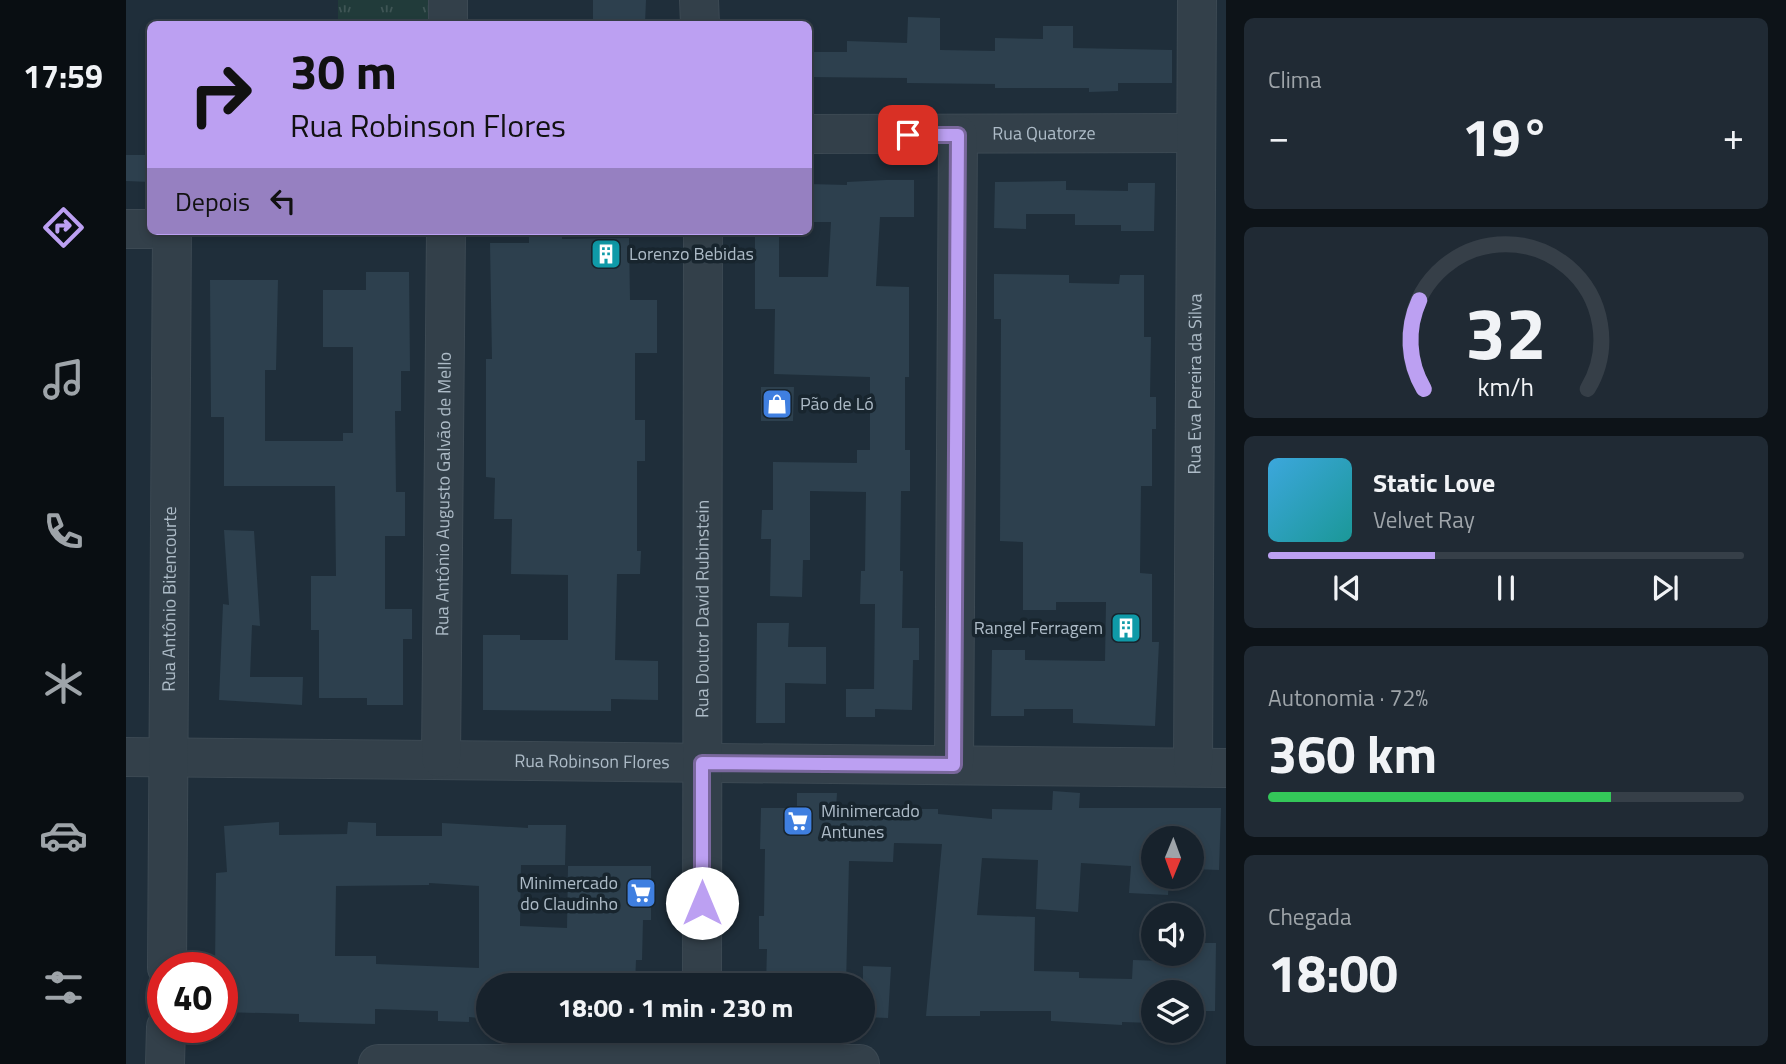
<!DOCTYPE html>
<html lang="pt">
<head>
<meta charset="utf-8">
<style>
	body { margin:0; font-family:"Titillium Web",sans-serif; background:#202a34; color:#f1f3f6; height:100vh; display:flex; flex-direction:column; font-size:26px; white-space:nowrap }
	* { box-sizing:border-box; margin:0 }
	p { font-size:23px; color:#9ea4a9 }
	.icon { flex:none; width:38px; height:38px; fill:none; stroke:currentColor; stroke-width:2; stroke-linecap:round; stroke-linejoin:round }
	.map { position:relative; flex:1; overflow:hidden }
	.details { display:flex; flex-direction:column; gap:18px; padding:18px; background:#0d1318; width:560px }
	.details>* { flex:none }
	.guide { position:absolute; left:21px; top:21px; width:665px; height:214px; border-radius:10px; box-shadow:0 4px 10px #0003,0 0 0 2px #363f48; background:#bca0f2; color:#111; overflow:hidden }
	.needle { width:46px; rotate:181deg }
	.controls { position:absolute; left:1015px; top:826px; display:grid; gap:14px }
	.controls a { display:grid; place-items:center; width:63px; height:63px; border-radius:50%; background:#17222c; box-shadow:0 4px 10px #0003,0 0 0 2px #363f48; font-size:35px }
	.speed { position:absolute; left:21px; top:952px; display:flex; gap:14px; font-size:35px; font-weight:700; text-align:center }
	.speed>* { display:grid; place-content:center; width:91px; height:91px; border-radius:50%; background:#17222c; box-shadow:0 4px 10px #0003,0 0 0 2px #363f48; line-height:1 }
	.speed .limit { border:10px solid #d22; background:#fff; color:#111 }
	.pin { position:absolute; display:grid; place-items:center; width:60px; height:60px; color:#fff; margin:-30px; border-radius:14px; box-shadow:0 4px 10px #0006 }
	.me { position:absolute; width:77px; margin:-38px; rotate:0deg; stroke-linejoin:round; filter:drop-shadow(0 0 5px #0008) }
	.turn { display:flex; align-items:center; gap:24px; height:147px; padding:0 28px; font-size:32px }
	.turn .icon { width:91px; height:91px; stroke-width:2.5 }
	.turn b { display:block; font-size:49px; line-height:60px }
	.then { display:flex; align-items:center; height:66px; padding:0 28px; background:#0003; gap:14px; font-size:26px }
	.big { font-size:52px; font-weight:700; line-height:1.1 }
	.details .widget { flex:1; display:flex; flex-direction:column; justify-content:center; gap:10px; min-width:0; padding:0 24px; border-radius:10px; background:#202a34 }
	.details .dial { align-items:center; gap:0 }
	.dial svg { height:182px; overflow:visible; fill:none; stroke:#363f48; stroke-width:7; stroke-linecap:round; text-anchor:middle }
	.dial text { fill:#f1f3f6; stroke:none }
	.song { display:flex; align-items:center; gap:21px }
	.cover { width:84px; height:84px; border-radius:10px; background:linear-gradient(135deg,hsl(200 70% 55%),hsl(180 70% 35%)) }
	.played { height:7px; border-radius:4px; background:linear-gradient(90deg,#bca0f2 35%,#363f48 35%) }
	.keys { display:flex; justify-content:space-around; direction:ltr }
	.heat { display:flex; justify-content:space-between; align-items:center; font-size:38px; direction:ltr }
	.charge { height:10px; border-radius:5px; background:linear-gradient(90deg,#34c759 72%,#363f48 0) }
	.trip { position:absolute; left:350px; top:973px; width:399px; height:70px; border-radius:35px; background:#17222c; box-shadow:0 4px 10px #0003,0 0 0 2px #363f48; font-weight:700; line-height:70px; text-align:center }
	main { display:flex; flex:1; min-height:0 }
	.tabs { display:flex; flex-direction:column; width:126px; justify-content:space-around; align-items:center; background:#090e12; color:#9ea4a9 }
	.tabs .icon { width:49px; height:49px }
	.tabs .selected { color:#bca0f2 }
	.tabs b { font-size:32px; color:#f1f3f6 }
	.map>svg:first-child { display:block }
	.grass { fill:url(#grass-tufts) }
	.building { fill:#2d404e; fill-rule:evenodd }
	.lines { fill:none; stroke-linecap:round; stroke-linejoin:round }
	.minor-casing { stroke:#3c4953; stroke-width:40 }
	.minor { stroke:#33404a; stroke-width:38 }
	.route-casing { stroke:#7a689d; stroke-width:18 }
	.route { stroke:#bca0f2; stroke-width:12 }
	.labels { text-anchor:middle; stroke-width:7; stroke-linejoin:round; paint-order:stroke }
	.street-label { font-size:18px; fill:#adbbc7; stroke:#18252e }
	.poi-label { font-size:18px; fill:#adbbc7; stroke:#18252e; text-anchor:start }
</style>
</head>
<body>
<main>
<nav class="tabs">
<b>17:59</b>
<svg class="icon selected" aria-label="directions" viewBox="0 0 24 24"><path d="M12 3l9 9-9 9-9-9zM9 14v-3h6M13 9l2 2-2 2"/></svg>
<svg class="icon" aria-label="music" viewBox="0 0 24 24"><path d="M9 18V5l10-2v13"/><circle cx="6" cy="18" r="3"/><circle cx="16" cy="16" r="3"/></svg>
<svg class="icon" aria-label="phone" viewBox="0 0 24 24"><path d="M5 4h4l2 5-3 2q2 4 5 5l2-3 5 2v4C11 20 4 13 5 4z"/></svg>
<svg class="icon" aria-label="climate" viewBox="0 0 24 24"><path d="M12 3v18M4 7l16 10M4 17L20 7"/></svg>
<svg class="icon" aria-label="car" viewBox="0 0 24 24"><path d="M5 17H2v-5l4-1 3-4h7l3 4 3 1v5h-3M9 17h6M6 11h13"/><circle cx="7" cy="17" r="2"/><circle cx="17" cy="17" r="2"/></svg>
<svg class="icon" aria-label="filters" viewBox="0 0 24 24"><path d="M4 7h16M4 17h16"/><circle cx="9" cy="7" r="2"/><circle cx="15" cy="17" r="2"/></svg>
</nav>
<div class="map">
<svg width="1100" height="1064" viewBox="0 0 1100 1064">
	<defs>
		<pattern id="grass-tufts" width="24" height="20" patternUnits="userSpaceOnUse" patternTransform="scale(1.75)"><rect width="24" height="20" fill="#213b3a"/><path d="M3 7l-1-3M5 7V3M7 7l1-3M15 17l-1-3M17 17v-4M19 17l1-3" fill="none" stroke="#3f5555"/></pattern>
	</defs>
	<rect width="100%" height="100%" fill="#1f2e3a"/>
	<path class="grass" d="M212,0H304V24H212Z"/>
	<path class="building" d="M467,0H520L519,24L467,23Z
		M782,17L814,18V50L869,51V38L917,39V26H947V48L1046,50V83H992V91L963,92V88H869V84L781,83V78L682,77V52H721V41L781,43Z
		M0,155H24V182L0,181Z
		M760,180H788V217H754L750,286L783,287V377H779V450H784V491H775L774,571H777L776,628H793V660H787L786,710L749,709V717H720V689H748L749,604H734L735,571H739L740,492L684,491V560H677L676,597L644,596L645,539H635L636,510H647V462L731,463V450H744V377L648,374L649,309H629V231H653V277H702L705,222H682V184L721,185V182Z
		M940,181V190L1002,191V183H1029L1028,231H995V225H949V214H900V229L868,228L869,182Z
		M403,231H436V239L503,238L504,300H531V353H509V420H519V461H511V551H515L514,574H491L489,660L532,661V700L485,699V711L357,710V635H394V640H442V575L385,574L386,519H368L369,478L360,477V359H366L364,243H403Z
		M240,272H283L284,371H275V411H269L270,492H279V536H259V609H286V639H277V705H241V698H193V630H185V576H210L209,486H98V417H85L84,280H152L150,370H139V441H217V433H227V347H197V290H240Z
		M868,274L943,275V283L993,284L994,275H1018V337H1025L1024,397H1030V429H1026V486H1015L1014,573L1026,574V642H1033L1029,726L947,723V709H898V716H865L866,650H899V660L979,661L980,602H930V610H897V542L874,541L875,319H868Z
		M635,387H668L667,421H635Z
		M98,530L128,531L134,626L126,625L124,677H177L176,705L93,700L97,604L103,605Z
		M631,623H663L662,647H700V684L659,683V723H630Z
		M927,791L954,793L953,808H1095L1093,870L1066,869V838H1027V877H1043L1042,895L1003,893L1005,866L955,863L952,912L910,909L912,860L856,858L851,915L909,917L908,971L953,972V978L1006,979L1007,960L1063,962L1066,943H1090L1089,1011H1066V992H1027V1023L996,1022V1025L925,1021V1011H854V1016H800L816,844L768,843L767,862L723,861L720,985H640L641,949H633V916H638L639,849H634L635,808H671V793H711L710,809H812V814L866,819V809L926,810Z
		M153,822V835L221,834L222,822L250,823V836H316V823L402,828V825H440L439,865H395L394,926L441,928L442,866H525V920H517L516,960H510L509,985H362V1019L343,1017V1022L312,1021V1011L249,1009V1024L173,1022V1014L96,1012V968H89L90,873L101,872L98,826ZM303,883L353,886V968L250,964V956H209L210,886L303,885Z
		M737,966L765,967L762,1018L737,1017Z"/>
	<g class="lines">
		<g class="minor-casing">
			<g id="minor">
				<path d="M573,0L574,24"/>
				<path d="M322,24V0"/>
				<path id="s1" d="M682,134L1069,133"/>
				<path d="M0,229H24"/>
				<path id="s2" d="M0,757L1100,768"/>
				<path id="s3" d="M315,758L320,231"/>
				<path d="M828,765L832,135"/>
				<path id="s4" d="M1067,767L1071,0"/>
				<path id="s5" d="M41,968L46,231"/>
				<path id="s6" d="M576,985L577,231"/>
				<path d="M39,1064L40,1027"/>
				<path d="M252,1064H734"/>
			</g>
		</g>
		<use href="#minor" class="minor"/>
	</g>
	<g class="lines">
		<g class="route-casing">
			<path id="route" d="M576,903V763L828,765L832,135H782"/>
		</g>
		<use href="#route" class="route"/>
	</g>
	<defs>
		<g id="building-square" transform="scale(1.575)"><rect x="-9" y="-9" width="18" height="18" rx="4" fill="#0f9aa8" stroke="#18252e"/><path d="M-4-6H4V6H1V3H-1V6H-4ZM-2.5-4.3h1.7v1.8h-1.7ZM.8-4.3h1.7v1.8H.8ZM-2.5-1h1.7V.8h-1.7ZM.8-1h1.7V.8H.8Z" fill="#fff"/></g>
		<g id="shop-square" transform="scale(1.575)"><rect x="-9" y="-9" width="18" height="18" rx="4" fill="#3f7fe0" stroke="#18252e"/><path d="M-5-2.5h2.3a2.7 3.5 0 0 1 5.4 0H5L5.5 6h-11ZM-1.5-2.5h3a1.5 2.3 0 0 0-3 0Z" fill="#fff"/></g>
		<g id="supermarket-square" transform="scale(1.575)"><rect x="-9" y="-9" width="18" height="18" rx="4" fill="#3f7fe0" stroke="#18252e"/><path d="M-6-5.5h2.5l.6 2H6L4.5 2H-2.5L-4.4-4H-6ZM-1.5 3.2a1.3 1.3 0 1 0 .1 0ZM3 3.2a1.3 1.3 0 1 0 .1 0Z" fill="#fff"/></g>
	</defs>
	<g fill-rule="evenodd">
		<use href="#building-square" x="480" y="254"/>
		<use href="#shop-square" x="651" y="404"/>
		<use href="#building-square" x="1000" y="628"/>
		<use href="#supermarket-square" x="672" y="821"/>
		<use href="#supermarket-square" x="515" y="893"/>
	</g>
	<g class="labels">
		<g class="street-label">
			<text dy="6" stroke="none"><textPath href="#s1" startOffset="236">Rua Quatorze</textPath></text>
			<text dy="6" stroke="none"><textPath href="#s4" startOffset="383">Rua Eva Pereira da Silva</textPath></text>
			<text dy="6" stroke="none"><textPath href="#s3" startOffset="264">Rua Antônio Augusto Galvão de Mello</textPath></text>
			<text dy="6" stroke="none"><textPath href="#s5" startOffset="369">Rua Antônio Bitencourte</textPath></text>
			<text dy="6" stroke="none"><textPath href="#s6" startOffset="376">Rua Doutor David Rubinstein</textPath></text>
			<text dy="6" stroke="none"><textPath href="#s2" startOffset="466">Rua Robinson Flores</textPath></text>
		</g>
		<g class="poi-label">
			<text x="503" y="260">Lorenzo Bebidas</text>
			<text x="674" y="410">Pão de Ló</text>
			<text x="977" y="634" text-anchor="end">Rangel Ferragem</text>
			<text x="695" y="817">Minimercado<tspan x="695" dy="21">Antunes</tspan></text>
			<text x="492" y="889" text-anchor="end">Minimercado<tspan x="492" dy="21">do Claudinho</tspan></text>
		</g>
	</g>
</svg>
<div class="controls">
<a><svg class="needle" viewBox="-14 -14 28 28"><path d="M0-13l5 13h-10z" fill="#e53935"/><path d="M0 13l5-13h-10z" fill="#9ea4a9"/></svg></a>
<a><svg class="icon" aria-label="sound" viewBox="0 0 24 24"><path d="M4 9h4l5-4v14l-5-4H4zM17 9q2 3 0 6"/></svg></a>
<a><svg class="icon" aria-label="layers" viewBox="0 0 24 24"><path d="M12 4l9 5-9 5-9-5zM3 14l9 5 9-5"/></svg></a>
</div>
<div class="speed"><div class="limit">40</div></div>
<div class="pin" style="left:782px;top:135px;background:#d93025"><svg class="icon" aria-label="arrive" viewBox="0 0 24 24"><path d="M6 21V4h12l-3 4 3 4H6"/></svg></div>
<svg class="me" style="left:576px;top:903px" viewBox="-20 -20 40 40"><circle r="19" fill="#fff"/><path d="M0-13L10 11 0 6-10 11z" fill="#bca0f2"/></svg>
<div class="trip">18:00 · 1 min · 230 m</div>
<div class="guide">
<div class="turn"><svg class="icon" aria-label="right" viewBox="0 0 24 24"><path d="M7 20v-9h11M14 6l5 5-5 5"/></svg><div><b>30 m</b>Rua Robinson Flores</div></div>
<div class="then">Depois<svg class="icon" aria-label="left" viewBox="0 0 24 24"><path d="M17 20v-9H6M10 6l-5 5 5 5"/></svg></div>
</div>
</div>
<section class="details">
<div class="widget"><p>Clima</p>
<div class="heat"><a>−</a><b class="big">19°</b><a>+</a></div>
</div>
<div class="widget dial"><svg viewBox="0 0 100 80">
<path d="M14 69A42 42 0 1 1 86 69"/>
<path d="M14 69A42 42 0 0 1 12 30" stroke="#bca0f2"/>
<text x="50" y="56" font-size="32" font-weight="700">32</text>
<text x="50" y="72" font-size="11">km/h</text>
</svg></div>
<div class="widget">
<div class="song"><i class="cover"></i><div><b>Static Love</b><p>Velvet Ray</p></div></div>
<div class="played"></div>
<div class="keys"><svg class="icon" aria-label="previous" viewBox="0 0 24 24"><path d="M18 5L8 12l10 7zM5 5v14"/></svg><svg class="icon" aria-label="pause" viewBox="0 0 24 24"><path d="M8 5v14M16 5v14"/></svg><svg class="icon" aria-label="next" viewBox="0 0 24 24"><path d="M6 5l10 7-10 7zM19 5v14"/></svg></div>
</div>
<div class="widget"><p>Autonomia · 72%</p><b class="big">360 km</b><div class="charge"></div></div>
<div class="widget"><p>Chegada</p><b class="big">18:00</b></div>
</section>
</main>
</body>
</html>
